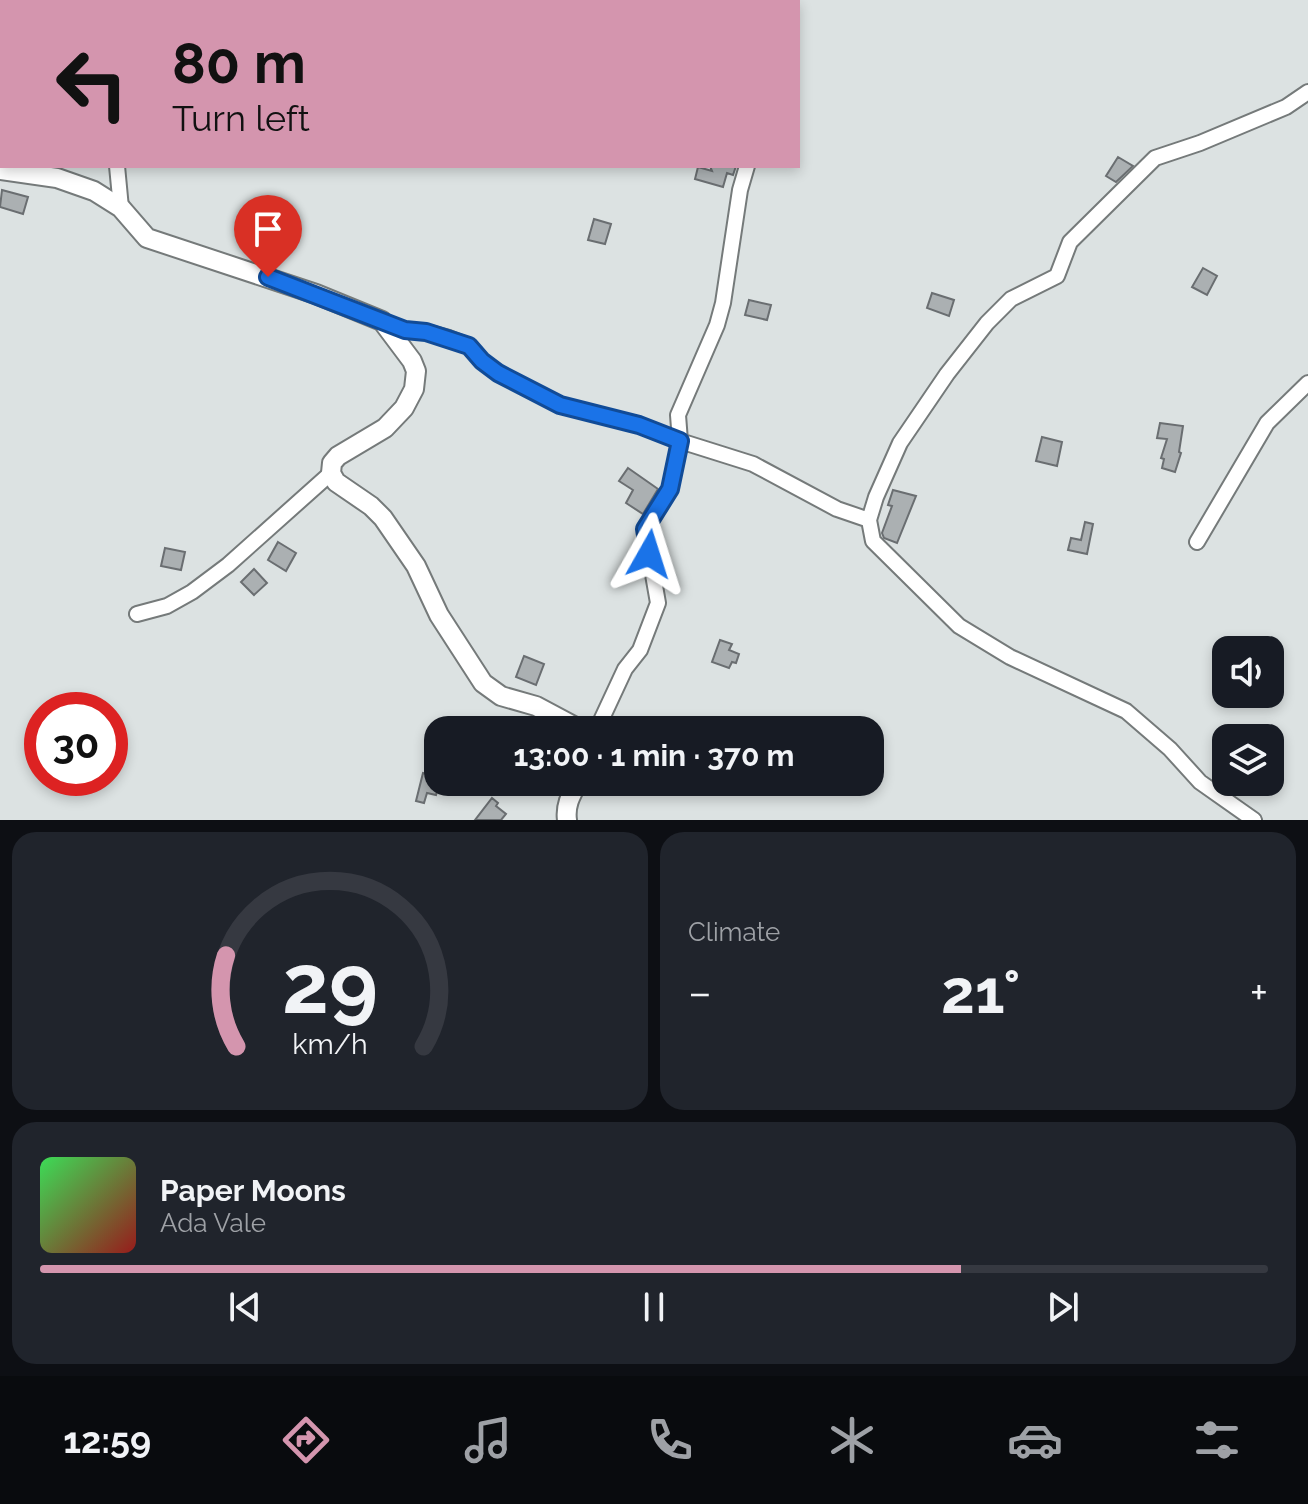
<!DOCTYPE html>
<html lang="en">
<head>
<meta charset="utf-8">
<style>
	body { margin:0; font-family:Raleway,sans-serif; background:#20242c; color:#f1f3f6; height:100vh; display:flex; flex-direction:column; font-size:30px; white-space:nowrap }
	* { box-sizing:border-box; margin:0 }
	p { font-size:26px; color:#9ea1a6 }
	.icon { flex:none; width:44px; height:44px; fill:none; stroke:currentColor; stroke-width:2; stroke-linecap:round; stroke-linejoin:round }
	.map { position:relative; height:820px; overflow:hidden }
	.sheet { display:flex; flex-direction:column; gap:12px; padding:12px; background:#0d0f14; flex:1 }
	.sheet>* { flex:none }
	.hud { position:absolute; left:0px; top:0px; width:800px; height:168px; box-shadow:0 4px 12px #0003; background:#d495ae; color:#111; overflow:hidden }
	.controls { position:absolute; left:1212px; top:636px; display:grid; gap:16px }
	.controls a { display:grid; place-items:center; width:72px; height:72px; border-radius:16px; background:#171b24; box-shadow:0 4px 12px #0003; font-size:40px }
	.speed { position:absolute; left:24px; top:692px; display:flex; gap:16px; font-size:40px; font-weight:700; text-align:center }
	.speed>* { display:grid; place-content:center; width:104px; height:104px; border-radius:50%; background:#171b24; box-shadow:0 4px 12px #0003; line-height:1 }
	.speed .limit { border:12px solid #d22; background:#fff; color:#111 }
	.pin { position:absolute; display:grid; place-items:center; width:68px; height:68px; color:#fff; margin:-82px -34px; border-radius:50% 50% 50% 0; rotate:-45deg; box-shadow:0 0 8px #0007 }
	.pin .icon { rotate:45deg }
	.me { position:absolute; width:88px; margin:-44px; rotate:6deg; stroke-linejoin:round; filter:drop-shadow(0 0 6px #0008) }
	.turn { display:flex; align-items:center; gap:28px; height:168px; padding:0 40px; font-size:36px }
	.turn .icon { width:104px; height:104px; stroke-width:2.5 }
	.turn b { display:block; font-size:56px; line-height:68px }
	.big { font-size:60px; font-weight:700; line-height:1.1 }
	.sheet .tile { flex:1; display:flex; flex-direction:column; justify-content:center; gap:12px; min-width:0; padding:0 28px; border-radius:24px; background:#20242c }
	.sheet .dial { align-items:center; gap:0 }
	.dial svg { height:208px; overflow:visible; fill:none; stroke:#363941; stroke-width:7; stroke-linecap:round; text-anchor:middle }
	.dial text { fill:#f1f3f6; stroke:none }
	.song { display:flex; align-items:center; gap:24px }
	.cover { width:96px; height:96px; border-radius:12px; background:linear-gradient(135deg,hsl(130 70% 55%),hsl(0 70% 35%)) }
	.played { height:8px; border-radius:4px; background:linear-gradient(90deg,#d495ae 75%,#363941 75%) }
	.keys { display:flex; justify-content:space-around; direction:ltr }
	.heat { display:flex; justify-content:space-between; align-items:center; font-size:44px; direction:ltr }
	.sheet .tiles { flex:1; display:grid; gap:12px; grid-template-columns:1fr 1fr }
	.tile:last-child { grid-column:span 2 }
	.trip { position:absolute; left:424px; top:716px; width:460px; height:80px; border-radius:24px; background:#171b24; box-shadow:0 4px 12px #0003; font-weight:700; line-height:80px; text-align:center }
	.dock { display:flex; height:128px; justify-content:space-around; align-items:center; background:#090b0e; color:#9ea1a6 }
	.dock .icon { width:56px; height:56px }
	.dock .selected { color:#d495ae }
	.dock b { font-size:36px; color:#f1f3f6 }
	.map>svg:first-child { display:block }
	.building { fill:#abb0b2; stroke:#6a6e71; stroke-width:2 }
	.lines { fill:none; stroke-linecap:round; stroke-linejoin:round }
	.minor-casing { stroke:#757a7a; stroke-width:18 }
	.major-casing { stroke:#757a7a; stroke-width:22 }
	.minor { stroke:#fff; stroke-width:14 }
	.major { stroke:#fff; stroke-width:18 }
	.route-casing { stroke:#114b97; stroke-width:20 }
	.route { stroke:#1a73e8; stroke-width:14 }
</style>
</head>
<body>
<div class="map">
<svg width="1308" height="820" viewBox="0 0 1308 820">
	<rect width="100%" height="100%" fill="#dce2e2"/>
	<path class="building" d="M1118,157L1133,166L1116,182L1106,176Z
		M710,166H736L733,175L727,173L723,187L695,179L698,167L712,171Z
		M2,190L28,197L23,214L0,207Z
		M594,219L611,224L605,244L588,240Z
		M1203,268L1217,276L1207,295L1192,287Z
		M932,293L954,300L949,316L927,308Z
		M749,300L771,305L767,320L745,315Z
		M1160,423L1183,426L1179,452L1181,453L1175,472L1162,468L1164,459L1161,458L1167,439L1157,438Z
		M1042,437L1062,442L1057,466L1036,461Z
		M628,468L658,489L643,514L626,503L633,490L619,481Z
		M893,490L916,496L897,543L884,538L882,533L892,506L888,505Z
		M1085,522L1093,524L1087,554L1068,550L1071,538L1081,540Z
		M278,542L296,553L286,571L268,560Z
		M165,548L185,552L181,570L161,566Z
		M254,569L267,583L254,595L241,582Z
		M720,640L732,644L729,650L739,654L736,663L732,662L729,668L712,662Z
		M524,656L544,664L536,685L516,677Z
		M423,773L438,777L440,782L436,795L427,793L424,803L416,801Z
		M492,798L498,803L496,806L506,814L501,820H475Z"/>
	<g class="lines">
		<g class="minor-casing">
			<path id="minor" d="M753,0L754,2
				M12,2L13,0
				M117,166L121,208
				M382,321L405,330L426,332L449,338L469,346L482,361L498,373L560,405L639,425L680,441L678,415L717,325L723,303L740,190L747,166
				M1197,542L1267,423L1308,383
				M137,614L167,606L192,592L228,565L331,473
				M594,730L598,727L625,669L640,650L658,603L645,529L670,489L680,441L753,464L837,509L869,520
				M1254,820L1200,782L1170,749L1126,711L1010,657L959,626L873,541L869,520L876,497L900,443L947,374L987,323L1011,299L1057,276L1070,242L1155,158L1200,143L1286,107L1308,92"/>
		</g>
		<g class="major-casing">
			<path id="major" d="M0,170L57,178L94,191L121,208L147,238L316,294L382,321L412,361L416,371L414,389L404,408L385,428L338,456L332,463L331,473L336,482L371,506L383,518L416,566L439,615L483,683L501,696L536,706L581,730
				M567,820C565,805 571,795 578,782"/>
		</g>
		<use href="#minor" class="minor"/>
		<use href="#major" class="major"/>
	</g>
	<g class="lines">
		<g class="route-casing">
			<path id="route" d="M268,277L405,330L426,332L469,346L482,361L498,373L560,405L639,425L680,441L670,489L645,529L649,554"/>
		</g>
		<use href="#route" class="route"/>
	</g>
</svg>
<div class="controls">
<a><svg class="icon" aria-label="sound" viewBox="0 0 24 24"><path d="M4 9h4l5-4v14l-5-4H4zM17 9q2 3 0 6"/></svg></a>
<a><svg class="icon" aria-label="layers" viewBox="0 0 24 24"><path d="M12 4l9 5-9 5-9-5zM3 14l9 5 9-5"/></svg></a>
</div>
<div class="speed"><div class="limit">30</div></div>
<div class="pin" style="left:268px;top:277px;background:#d93025"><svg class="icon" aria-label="arrive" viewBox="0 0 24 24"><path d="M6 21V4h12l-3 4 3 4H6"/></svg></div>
<svg class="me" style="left:649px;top:554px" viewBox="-20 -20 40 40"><path d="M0-17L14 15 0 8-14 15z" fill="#1a73e8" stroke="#fff" stroke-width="4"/></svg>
<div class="trip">13:00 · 1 min · 370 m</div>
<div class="hud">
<div class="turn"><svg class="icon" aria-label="left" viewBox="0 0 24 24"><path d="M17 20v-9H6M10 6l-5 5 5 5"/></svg><div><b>80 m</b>Turn left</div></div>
</div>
</div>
<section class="sheet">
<div class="tiles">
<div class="tile dial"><svg viewBox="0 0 100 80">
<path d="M14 69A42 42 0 1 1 86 69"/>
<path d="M14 69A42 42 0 0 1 10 34" stroke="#d495ae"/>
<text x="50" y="56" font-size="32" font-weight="700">29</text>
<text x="50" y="72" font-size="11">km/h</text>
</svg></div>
<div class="tile"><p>Climate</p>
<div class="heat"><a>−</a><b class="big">21°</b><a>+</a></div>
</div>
<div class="tile">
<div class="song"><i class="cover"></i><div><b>Paper Moons</b><p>Ada Vale</p></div></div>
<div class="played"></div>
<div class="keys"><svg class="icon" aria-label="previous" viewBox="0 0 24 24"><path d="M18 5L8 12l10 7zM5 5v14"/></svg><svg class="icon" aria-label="pause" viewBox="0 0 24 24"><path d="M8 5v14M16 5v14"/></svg><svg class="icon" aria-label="next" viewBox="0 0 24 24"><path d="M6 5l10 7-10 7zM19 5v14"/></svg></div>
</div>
</div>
</section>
<nav class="dock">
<b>12:59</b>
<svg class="icon selected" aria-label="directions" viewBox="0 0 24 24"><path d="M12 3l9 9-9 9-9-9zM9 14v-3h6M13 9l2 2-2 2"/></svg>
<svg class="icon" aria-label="music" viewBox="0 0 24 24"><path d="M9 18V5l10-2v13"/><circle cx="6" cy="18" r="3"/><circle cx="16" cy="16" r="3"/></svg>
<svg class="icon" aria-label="phone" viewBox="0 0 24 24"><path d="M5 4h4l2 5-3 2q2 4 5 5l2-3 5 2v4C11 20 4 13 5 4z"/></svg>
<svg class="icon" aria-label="climate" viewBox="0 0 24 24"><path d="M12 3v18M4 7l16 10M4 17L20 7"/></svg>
<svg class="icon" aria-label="car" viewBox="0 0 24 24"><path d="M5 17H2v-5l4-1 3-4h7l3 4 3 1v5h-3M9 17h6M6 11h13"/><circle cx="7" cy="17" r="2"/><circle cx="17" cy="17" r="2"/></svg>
<svg class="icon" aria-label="filters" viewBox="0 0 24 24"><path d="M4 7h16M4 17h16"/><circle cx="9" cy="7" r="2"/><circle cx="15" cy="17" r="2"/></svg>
</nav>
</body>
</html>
